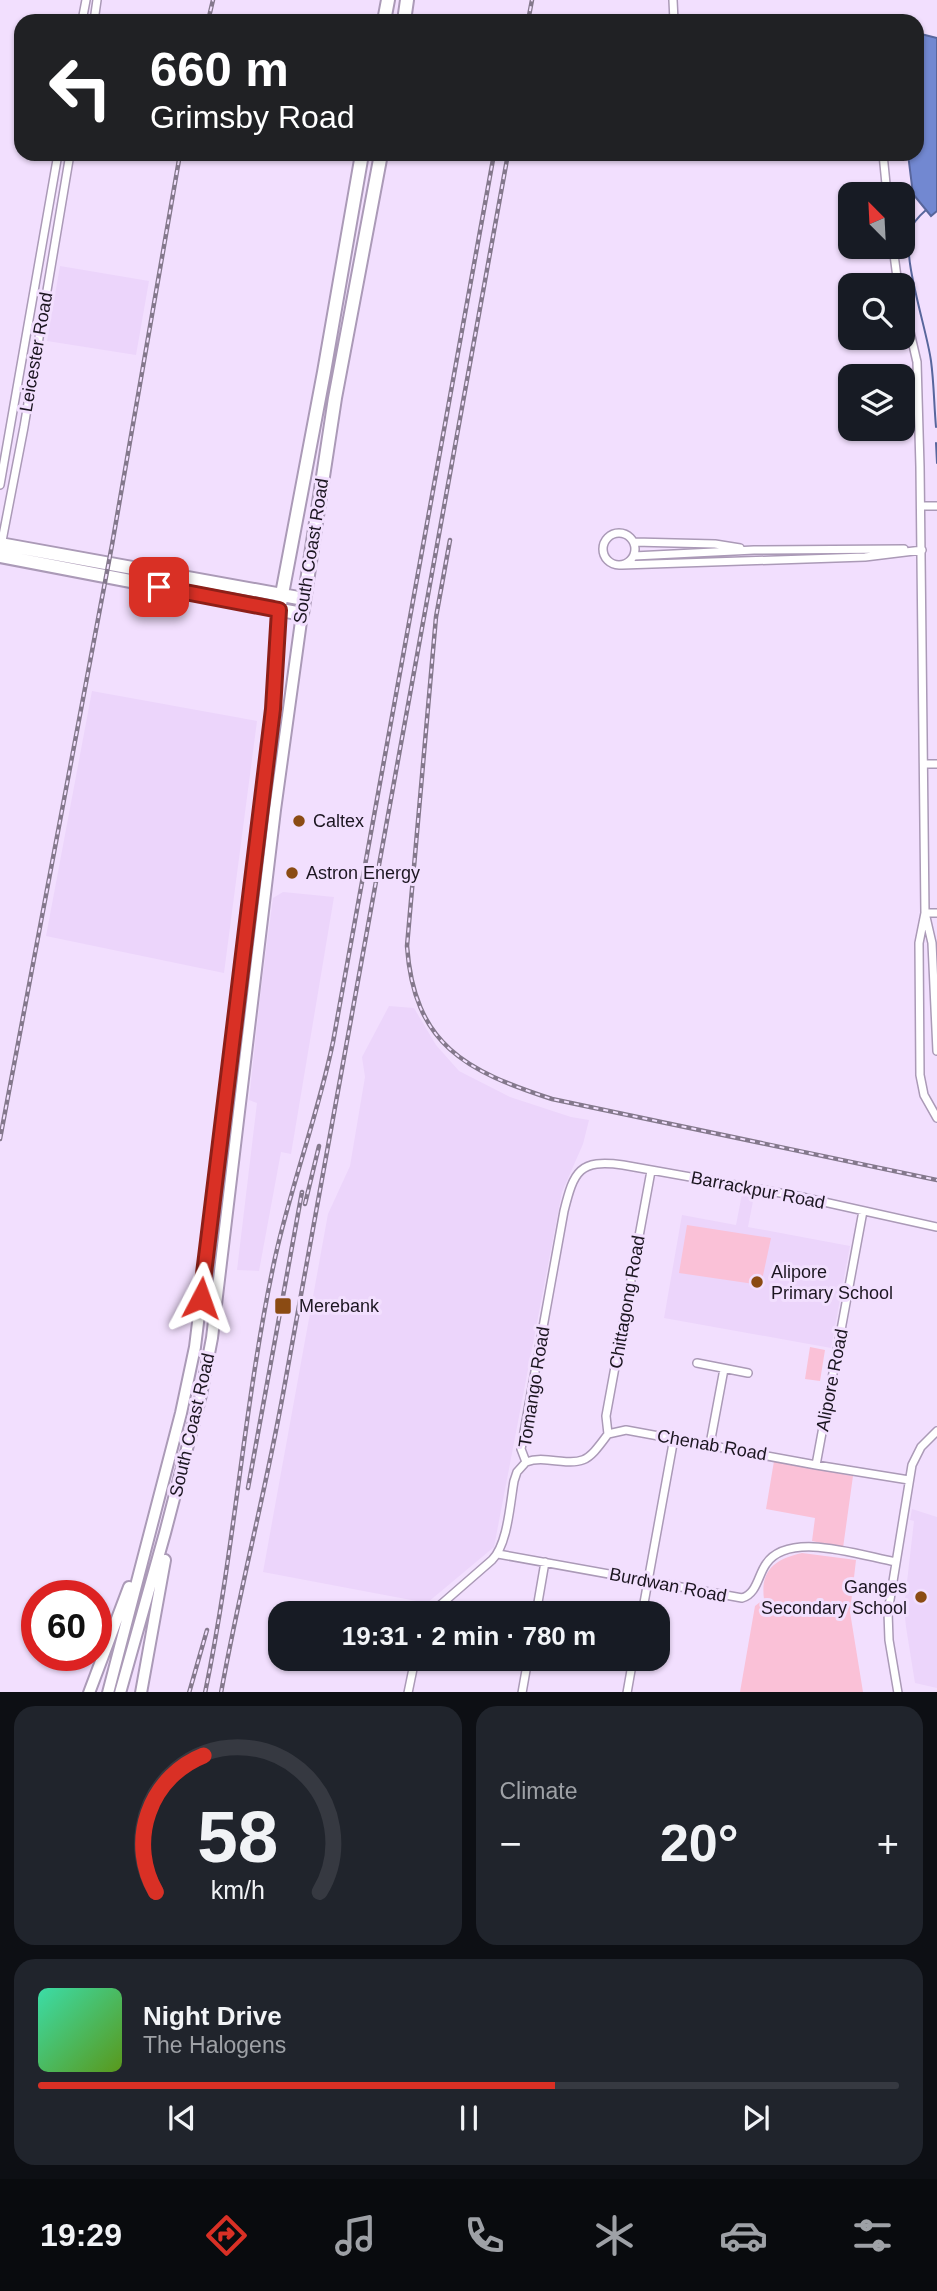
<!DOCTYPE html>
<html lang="en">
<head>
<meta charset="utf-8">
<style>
	body { margin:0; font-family:Arial,sans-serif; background:#20242c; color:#f1f3f6; height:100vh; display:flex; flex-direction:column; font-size:26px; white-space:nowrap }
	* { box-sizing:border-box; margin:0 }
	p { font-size:23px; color:#9ea1a6 }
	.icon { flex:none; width:38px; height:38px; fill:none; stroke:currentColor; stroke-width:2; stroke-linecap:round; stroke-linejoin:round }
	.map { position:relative; height:1692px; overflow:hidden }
	.sheet { display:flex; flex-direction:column; gap:14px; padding:14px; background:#0d0f14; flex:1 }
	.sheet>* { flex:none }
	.guide { position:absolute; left:14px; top:14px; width:910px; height:147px; border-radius:21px; box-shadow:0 2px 5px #0004; background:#202124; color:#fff; overflow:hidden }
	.needle { width:46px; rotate:336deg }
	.controls { position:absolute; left:838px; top:182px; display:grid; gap:14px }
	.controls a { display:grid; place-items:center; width:77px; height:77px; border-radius:14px; background:#171b24; box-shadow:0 2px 5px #0004; font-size:35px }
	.speed { position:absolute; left:21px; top:1580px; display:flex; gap:14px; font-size:35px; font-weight:700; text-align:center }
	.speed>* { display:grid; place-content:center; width:91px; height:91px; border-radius:50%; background:#171b24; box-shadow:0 2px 5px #0004; line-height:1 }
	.speed .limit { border:10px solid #d22; background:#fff; color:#111 }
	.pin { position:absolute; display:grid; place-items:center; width:60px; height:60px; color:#fff; margin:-30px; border-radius:14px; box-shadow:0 4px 10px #0006 }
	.me { position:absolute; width:77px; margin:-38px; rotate:4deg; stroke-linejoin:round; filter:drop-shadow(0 0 5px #0008) }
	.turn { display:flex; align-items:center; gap:24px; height:147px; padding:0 21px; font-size:32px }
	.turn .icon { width:91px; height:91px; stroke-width:2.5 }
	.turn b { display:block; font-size:49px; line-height:60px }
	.big { font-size:52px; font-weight:700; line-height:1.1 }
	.sheet .tile { flex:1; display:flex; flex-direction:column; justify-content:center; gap:10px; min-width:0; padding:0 24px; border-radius:21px; background:#20242c }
	.sheet .dial { align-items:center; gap:0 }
	.dial svg { height:182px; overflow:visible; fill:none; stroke:#363941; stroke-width:7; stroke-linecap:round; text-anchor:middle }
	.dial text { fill:#f1f3f6; stroke:none }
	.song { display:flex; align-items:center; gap:21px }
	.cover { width:84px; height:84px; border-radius:10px; background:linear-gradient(135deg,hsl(160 70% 55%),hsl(90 70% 35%)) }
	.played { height:7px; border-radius:4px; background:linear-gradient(90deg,#d93025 60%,#363941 60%) }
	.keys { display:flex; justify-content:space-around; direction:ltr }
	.heat { display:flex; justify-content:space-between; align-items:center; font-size:38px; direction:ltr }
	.sheet .tiles { flex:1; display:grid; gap:14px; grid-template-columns:1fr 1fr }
	.tile:last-child { grid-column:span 2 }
	.trip { position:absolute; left:268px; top:1601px; width:402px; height:70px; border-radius:21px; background:#171b24; box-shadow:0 2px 5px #0004; font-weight:700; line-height:70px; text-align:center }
	.tabs { display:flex; height:112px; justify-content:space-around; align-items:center; background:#090b0e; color:#9ea1a6 }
	.tabs .icon { width:49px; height:49px }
	.tabs .on { color:#d93025 }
	.tabs b { font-size:32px; color:#f1f3f6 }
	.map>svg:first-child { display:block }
	.built { fill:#ecd5fb }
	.green { fill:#fac1d7 }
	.water { fill:#7288d1; stroke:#58669c; stroke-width:2 }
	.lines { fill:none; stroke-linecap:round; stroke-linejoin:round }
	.stream { stroke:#58669c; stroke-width:2 }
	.street-casing { stroke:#ab9ab7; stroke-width:10 }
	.primary-casing { stroke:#ab9ab7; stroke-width:14 }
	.highway-casing { stroke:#ab9ab7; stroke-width:16 }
	.street { stroke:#fff; stroke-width:7 }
	.primary { stroke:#fff; stroke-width:10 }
	.highway { stroke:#fff; stroke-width:12 }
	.rail-casing { stroke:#84788c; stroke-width:4.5 }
	.rail { stroke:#f2dffe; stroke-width:2; stroke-dasharray:5; stroke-linecap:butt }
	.route-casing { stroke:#8d1f18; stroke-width:18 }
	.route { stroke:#d93025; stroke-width:12 }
	.poi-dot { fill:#8b4b13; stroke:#f2dffe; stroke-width:2.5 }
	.labels { text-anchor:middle; stroke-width:6; stroke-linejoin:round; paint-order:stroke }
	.street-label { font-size:18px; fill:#1c1621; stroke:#f2dffe }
	.poi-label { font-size:18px; fill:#1c1621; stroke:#f2dffe; text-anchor:start }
</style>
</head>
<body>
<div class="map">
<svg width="937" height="1693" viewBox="0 0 937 1693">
	<rect width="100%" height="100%" fill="#f2dffe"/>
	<path class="built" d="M60,266L149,281L136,355L47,341Z
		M92,691L257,721L224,973L46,936Z
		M283,892L334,897L291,1154L281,1152L259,1271L237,1270L257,1103L249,1100L261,989L273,898Z
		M389,1006L414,1008L436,1045L459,1071L510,1097L571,1117L589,1120L583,1144L562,1192L494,1547L427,1603L263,1572L328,1214L350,1166L365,1077L362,1057Z
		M742,1194L754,1196L748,1227L850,1246L831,1348L664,1318L682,1215L736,1225Z
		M912,1509L937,1517V1688L915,1683L906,1627L904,1608L914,1521L910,1520Z"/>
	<path class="green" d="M687,1225L771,1238L761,1285L679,1273Z
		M810,1347L825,1350L820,1381L805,1379Z
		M774,1461L853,1476L843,1548L812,1541L815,1518L766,1509Z
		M802,1553L856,1560L850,1612L863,1692H740L755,1606L764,1599C760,1569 776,1559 802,1553Z"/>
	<path class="water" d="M917,33L937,38V211L931,216L913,194L908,154H917Z"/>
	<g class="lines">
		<path class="stream" d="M926,210C919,216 912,223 910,232C902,258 927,330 931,361C934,383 934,405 936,427
			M936,443L937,463"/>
		<g class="street-casing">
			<path id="street" d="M673,0L674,21
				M82,21L86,0
				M94,21L97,0
				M883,154L887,194
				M893,247L898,285
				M903,302L917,362L920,467L925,913L919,943L920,1075L924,1095L937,1118
				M0,485L58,154
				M921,506H937
				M603 549a16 16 0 1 1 32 0a16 16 0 1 1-32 0Z
				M634,542L715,544L740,548
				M1,546L24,427L70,154
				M634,556L754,550L904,549
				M622,565L865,557L922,550
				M925,764H937
				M925,913H937
				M926,917L932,943L937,1051
				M697,1363L748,1373
				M608,1434L606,1416L651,1171
				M710,1444L724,1369
				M526,1462C534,1459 540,1459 548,1460C584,1464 586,1464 608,1434L626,1430L816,1465L909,1480
				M816,1465L863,1211
				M498,1554L742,1598C757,1594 758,1575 766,1564C789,1530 862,1556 896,1562
				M430,1614L492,1560C508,1544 510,1503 514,1481L517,1472L526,1462L521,1449L564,1211C574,1171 579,1159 623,1165L797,1196L937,1227
				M536,1614L545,1562
				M642,1614L674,1438
				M408,1693L415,1659
				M522,1693L528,1659
				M627,1693L633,1659
				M898,1693L889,1640L888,1612L912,1465L921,1447L937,1431"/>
		</g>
		<g class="primary-casing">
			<path id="primary" d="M89,1693L129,1587
				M108,1693L181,1413L195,1347L273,709L279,610
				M120,1693L165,1533L201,1395L212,1338L275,810L302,614
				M141,1693L165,1560"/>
		</g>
		<g class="highway-casing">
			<path id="highway" d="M384,21L388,0
				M404,21L407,0
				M0,544L304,599
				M0,556L302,614L335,398L381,154
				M279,610L324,372L362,154"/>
		</g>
		<use href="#street" class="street"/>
		<use href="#primary" class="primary"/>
		<use href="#highway" class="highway"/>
		<g class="rail-casing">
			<path id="rail" d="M208,21L213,0
				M528,21L532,0
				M450,540L436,617L407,946C414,1045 466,1071 552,1099L937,1180
				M0,1139L112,545L180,154
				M305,1204L319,1146
				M248,1488L302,1192
				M189,1693L207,1630
				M205,1693C235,1549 244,1401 275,1258C291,1185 318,1115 333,1042L494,154
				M221,1693C239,1592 265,1494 283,1394L508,154"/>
		</g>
		<use href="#rail" class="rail"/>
	</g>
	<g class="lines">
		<g class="route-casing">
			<path id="route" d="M159,587L279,610L273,709L201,1298"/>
		</g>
		<use href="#route" class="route"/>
	</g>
	<g class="poi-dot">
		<circle cx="299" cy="821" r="7"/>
		<circle cx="292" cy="873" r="7"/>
		<circle cx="757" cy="1282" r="7"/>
		<rect x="274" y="1297" width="18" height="18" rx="3.5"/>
		<circle cx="921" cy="1597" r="7"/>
	</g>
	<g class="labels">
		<g class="street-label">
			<text transform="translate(36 352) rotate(-80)" y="6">Leicester Road</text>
			<text transform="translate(311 551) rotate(-81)" y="6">South Coast Road</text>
			<text transform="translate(758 1190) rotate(11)" y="6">Barrackpur Road</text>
			<text transform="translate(627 1302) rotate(-80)" y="6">Chittagong Road</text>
			<text transform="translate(832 1380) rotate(-79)" y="6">Alipore Road</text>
			<text transform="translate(534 1387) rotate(-81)" y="6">Tomango Road</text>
			<text transform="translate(192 1425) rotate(-77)" y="6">South Coast Road</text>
			<text transform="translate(712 1445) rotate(10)" y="6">Chenab Road</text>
			<text transform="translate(668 1585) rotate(11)" y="6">Burdwan Road</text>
		</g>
		<g class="poi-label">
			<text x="313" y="827">Caltex</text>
			<text x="306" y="879">Astron Energy</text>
			<text x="771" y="1278">Alipore<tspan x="771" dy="21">Primary School</tspan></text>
			<text x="299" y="1312">Merebank</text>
			<text x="907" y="1593" text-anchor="end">Ganges<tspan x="907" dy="21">Secondary School</tspan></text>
		</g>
	</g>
</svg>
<div class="controls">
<a><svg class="needle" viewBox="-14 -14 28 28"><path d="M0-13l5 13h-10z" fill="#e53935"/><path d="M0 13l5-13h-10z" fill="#9ea1a6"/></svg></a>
<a><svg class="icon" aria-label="search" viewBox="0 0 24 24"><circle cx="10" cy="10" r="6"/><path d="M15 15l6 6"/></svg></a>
<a><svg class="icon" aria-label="layers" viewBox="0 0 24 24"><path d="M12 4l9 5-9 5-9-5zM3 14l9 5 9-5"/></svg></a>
</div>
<div class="speed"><div class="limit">60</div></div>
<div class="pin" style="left:159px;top:587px;background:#d93025"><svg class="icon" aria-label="arrive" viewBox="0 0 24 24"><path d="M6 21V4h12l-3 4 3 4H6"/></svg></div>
<svg class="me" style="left:201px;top:1298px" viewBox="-20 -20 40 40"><path d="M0-17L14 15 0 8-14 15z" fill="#d93025" stroke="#fff" stroke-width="4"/></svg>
<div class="trip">19:31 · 2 min · 780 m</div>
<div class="guide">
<div class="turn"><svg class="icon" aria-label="left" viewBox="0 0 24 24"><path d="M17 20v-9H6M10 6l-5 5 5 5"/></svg><div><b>660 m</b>Grimsby Road</div></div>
</div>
</div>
<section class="sheet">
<div class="tiles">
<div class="tile dial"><svg viewBox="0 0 100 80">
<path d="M14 69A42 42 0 1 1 86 69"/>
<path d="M14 69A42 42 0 0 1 35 9" stroke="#d93025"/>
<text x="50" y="56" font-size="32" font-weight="700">58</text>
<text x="50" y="72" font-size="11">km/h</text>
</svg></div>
<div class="tile"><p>Climate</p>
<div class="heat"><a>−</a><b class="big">20°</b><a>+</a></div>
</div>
<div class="tile">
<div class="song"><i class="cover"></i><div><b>Night Drive</b><p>The Halogens</p></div></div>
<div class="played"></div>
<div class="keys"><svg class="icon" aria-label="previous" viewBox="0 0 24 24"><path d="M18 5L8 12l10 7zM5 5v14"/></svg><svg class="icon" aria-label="pause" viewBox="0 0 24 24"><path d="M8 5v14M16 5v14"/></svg><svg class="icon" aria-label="next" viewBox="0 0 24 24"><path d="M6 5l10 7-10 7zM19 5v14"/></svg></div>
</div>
</div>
</section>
<nav class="tabs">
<b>19:29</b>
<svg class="icon on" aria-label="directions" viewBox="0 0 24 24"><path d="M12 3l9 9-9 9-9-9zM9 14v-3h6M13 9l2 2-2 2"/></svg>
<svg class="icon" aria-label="music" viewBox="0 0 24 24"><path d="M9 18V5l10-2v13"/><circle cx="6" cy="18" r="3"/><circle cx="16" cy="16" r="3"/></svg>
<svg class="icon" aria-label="phone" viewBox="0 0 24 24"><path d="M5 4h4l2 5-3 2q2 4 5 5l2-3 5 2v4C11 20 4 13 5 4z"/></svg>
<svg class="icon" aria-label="climate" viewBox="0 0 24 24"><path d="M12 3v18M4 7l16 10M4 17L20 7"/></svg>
<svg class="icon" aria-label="car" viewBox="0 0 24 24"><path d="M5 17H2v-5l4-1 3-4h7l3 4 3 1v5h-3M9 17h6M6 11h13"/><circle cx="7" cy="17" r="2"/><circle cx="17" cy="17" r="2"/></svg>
<svg class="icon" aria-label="filters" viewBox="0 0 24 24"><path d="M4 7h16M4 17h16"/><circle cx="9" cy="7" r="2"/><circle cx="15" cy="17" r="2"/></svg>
</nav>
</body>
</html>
